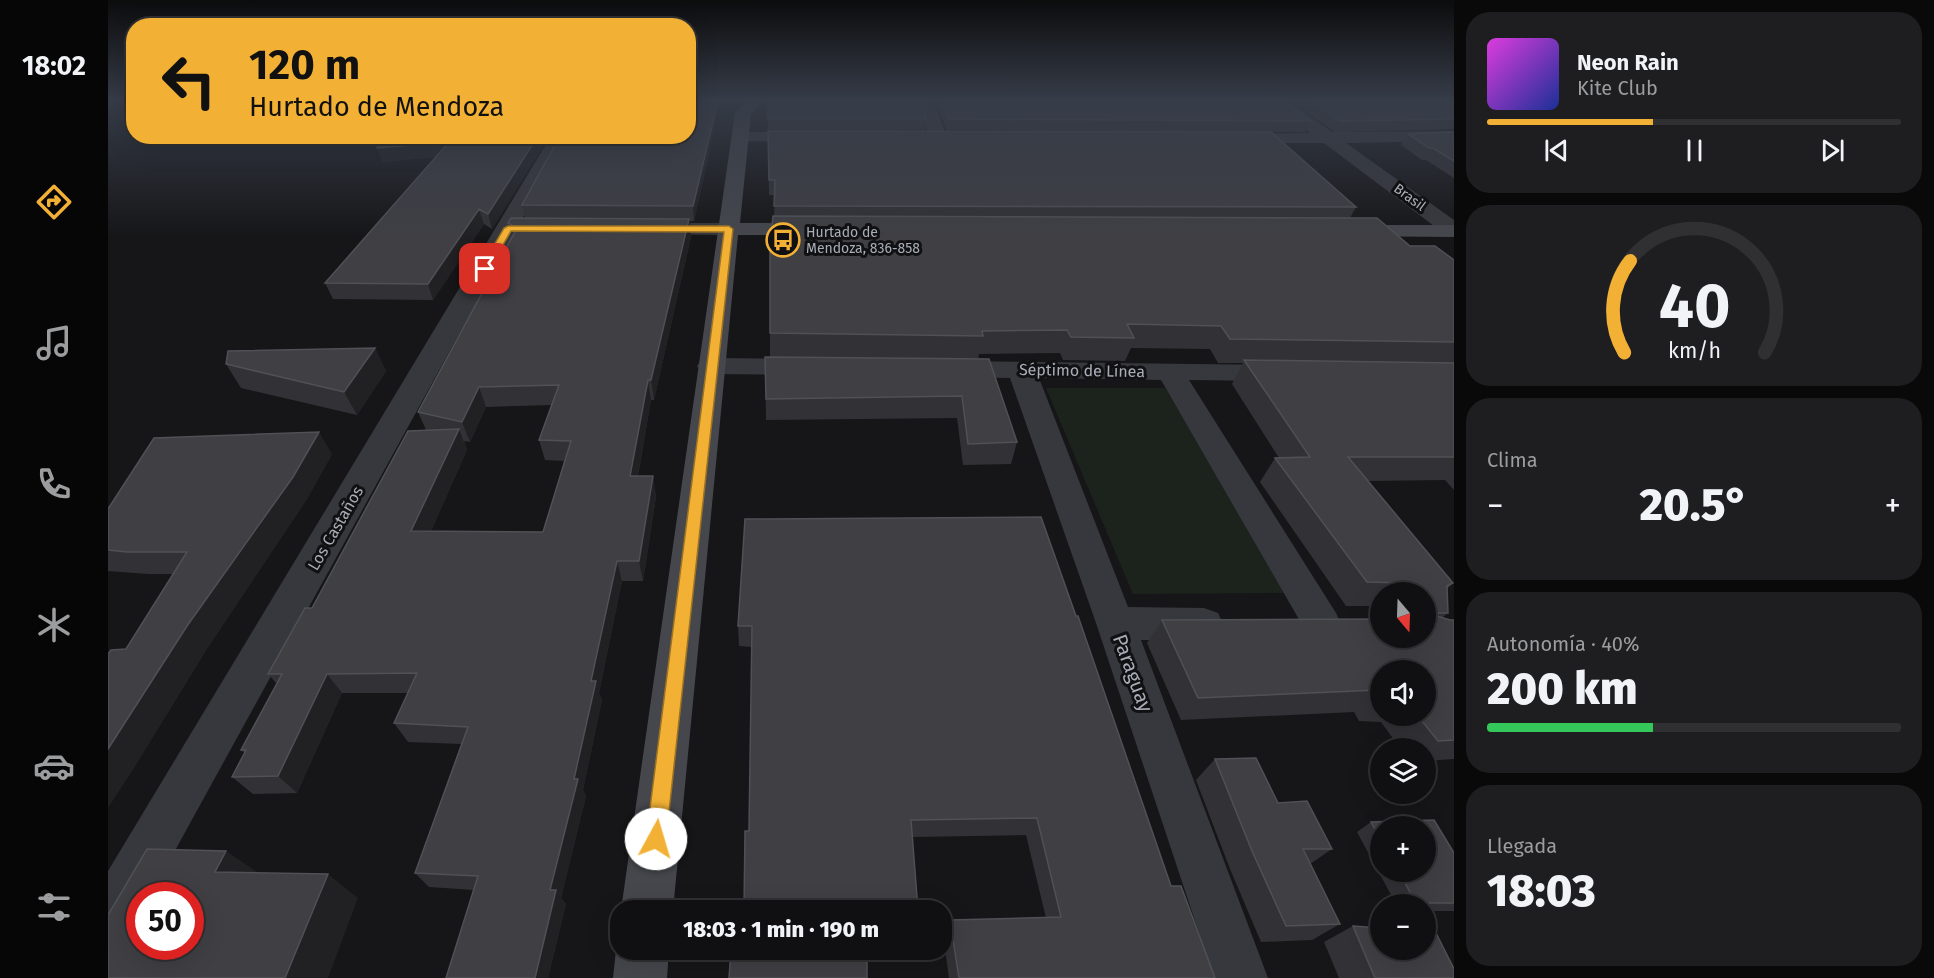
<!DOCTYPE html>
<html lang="es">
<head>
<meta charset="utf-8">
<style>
	body { margin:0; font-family:"Fira Sans",sans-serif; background:#1e1e20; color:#f1f3f6; height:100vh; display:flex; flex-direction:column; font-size:22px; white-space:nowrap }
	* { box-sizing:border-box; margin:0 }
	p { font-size:20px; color:#9c9d9f }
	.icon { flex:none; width:33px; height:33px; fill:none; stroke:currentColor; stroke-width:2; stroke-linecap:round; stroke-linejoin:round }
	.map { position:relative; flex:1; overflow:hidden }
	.side { display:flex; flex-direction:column; gap:12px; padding:12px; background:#09090a; width:480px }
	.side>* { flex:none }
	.guide { position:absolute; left:18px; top:18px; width:570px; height:126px; border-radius:24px; box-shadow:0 6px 24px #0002,0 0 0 2px #303032; background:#f2b134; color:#111; overflow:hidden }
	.needle { width:39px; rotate:161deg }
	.tools { position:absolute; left:1262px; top:582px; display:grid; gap:12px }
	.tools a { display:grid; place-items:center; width:66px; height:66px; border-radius:50%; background:#101012; box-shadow:0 6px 24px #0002,0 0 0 2px #303032; font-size:30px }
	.speed { position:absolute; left:18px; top:882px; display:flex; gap:12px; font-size:30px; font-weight:700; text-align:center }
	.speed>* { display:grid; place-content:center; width:78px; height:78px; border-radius:50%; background:#101012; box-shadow:0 6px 24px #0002,0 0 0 2px #303032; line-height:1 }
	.speed .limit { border:9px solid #d22; background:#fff; color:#111 }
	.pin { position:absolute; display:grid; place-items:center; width:51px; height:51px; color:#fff; margin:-26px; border-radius:12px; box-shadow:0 3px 9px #0006 }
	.me { position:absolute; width:66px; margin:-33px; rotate:6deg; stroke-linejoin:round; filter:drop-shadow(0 0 4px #0008) }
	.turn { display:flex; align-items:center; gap:21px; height:126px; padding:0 24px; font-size:27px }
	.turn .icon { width:78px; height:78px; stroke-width:2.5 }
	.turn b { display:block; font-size:42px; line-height:51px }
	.big { font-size:45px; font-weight:800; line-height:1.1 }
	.side .widget { flex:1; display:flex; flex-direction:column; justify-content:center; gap:9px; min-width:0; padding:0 21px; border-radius:24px; background:#1e1e20 }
	.side .dial { align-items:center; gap:0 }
	.dial svg { height:156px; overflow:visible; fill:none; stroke:#303032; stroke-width:7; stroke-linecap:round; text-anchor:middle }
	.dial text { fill:#f1f3f6; stroke:none }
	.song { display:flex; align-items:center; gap:18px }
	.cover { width:72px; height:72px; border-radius:9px; background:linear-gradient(135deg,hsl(300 70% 55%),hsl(230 70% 35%)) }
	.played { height:6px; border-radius:3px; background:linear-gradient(90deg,#f2b134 40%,#303032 40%) }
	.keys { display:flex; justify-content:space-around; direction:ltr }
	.heat { display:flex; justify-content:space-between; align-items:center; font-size:33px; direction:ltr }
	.charge { height:9px; border-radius:4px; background:linear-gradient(90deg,#34c759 40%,#303032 0) }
	.trip { position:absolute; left:502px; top:900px; width:342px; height:60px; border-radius:24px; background:#101012; box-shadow:0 6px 24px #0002,0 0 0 2px #303032; font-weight:800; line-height:60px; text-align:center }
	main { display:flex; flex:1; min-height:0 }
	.dock { display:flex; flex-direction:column; width:108px; justify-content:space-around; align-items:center; background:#060607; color:#9c9d9f }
	.dock .icon { width:42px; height:42px }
	.dock .selected { color:#f2b134 }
	.dock b { font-size:27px; color:#f1f3f6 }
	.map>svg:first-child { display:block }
	.green { fill:#1c231d }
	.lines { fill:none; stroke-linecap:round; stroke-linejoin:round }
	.minor { fill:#37383d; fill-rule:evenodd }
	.secondary { fill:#45474d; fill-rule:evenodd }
	.wall { fill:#323236; fill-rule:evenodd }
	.shaded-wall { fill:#212124 }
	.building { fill:#3f3f44; stroke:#4f5156; stroke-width:1.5; fill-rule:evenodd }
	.route { fill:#f2b134; stroke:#9d7322; stroke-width:1.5 }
	.labels { text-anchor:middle; stroke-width:6; stroke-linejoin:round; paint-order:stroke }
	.far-street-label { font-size:14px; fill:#a8adb8; stroke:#111113 }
	.far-poi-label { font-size:14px; fill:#a8adb8; stroke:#111113; text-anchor:start }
	.street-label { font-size:16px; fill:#a8adb8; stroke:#111113 }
	.near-street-label { font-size:20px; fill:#a8adb8; stroke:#111113 }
</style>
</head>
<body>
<main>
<nav class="dock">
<b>18:02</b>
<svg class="icon selected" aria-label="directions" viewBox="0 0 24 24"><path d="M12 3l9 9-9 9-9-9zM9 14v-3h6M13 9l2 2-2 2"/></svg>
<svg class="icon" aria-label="music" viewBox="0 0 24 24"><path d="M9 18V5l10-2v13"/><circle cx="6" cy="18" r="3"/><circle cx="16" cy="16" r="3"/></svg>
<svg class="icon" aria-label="phone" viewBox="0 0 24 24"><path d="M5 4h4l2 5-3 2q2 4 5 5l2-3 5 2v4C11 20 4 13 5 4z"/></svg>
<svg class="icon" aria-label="climate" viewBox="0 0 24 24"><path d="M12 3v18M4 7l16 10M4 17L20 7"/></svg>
<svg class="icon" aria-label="car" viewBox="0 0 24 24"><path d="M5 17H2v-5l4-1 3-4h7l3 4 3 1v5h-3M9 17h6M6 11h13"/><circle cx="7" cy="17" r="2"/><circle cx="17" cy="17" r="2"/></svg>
<svg class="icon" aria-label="filters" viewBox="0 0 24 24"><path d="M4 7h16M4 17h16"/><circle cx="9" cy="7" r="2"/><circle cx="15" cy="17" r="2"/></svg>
</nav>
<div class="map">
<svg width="1346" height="978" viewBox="0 0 1346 978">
	<rect width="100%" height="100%" fill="#161618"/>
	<path class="green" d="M938,388H1057L1180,593L1025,594Z"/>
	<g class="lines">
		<path class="minor" d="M810,101H826L839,138L836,142H824L821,138Z
			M1162,101H1180L1224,132L1346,131V141L1238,143L1346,220V236L1338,235L1216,143H1120L1117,139L1120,135L1126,134L1202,133Z
			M632,132H705L711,133L714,137L711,141L705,142L626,141L623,137L626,133Z
			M443,136H460L42,896H32V915L18,938L0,946V871Z
			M537,223H621L629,224L632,229L629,234L621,235L529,234L526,229L529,224Z
			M603,358L702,359L712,361L716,367L712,373L702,375L603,374L593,372L589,366L593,360Z
			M841,361L1173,365L1183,367L1187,373L1183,379L1173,381L1081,380L1228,613L1233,624L1228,635L1214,640L1200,635L1053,380L931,378L1020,607L1096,608L1110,613L1115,624L1110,635L1096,640H1033L1160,978H1106L988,623L902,378L841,377L831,375L827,369L831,363Z"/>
		<path class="secondary" d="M639,101H656L643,114L632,223H709L717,224L720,229L717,234L709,235H630L565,910H513L627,112Z
			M1241,225H1346V237L1233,236L1230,231L1233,226Z
			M513,939V950H561L559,978H505L508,950Z"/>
	</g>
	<path class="wall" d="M580,101H613L586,221H581L583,237L546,400H543L530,476H545L548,497L535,581H514L491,693L494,700L475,790L478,796L453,898L458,904L440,978H338L366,890L321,887L307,873L353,744L300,742L286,723L301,693H234L189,793L145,794L124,777L137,753L133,750L169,684L160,674L204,608L318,430L310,412L404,238L400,223L417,218L414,205ZM444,405L431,440L437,460L456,461L435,532L323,531L359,450L356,441L362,442L378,407Z
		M660,101L818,119L817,130H660Z
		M827,101H1177L1203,121L1197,132L839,130Z
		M1183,101H1346V129L1227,132Z
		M660,131L1248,207L1242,218L1302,246L1346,260V490L1337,480L1260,481L1345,583L1339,589L1340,613L1334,618L1342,620H1346V759L1317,761V748H1292L1273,722L1251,721L1246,712L1073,720L1039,643L1054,620L1317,638V592H1272V606H1238L1152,482L1167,458H1171L1124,384L1135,363H1110L1102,349L1023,348L1017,361L955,360L952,353L871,354L870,359L909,442L903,464L855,465L849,418L658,420L657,357H662V246L666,216L667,195H661ZM1272,670L1317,716H1272Z
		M1346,132V178L1318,160H1314L1293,145L1300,134Z
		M441,136L384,229L376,224L325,300L225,299L217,283L328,157L274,162Z
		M267,348L278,371L249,415L133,388L118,364Z
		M224,454L199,499L100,647L22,774L18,649L65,574H40L0,571V509Z
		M637,519L1063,886L1107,978H841L835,934L842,920L938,918L918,835L804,837L641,831L644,647L631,646L630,626Z
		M1107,759L1170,803L1224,849L1202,864L1232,924L1204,940L1153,942L1122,869L1088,780Z
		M1263,822L1346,853V911H1317V904H1288L1249,832ZM1272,826L1317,872H1272Z
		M1245,926L1346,978H1231L1216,942Z"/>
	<path class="shaded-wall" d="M610,101H613L586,221L585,206Z
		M430,136H441L384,229L380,214Z
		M341,142L345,155L274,162L269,148Z
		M371,209L376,224L325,300L320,284Z
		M581,219L583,237L546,400L543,380Z
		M267,348L278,371L249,415L236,392Z
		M540,380L543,400L526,497L522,476Z
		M371,387L378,407L362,442L354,422Z
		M351,429L359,450L314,551L303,531Z
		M211,432L224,454L199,499L100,647L22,774L0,808V749L79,626Z
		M545,476L548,497L535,581L531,561Z
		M509,561L514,581L491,693L494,700L475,790L478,796L453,898L458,904L440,978H427L442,890L466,779L483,681Z
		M219,674L234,693L189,793L170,776Z
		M118,851L155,876L107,872Z
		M220,874L250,898L220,978H177Z"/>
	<path class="building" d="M580,101H610L585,206L414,205L452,136H580Z
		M660,101H813L818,119H660Z
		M832,101H1177L1203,121L840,119Z
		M1202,101H1346V119L1232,121Z
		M660,131L1163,132L1248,207L666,206L667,180H661Z
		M1346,132V161L1325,148H1321L1300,134Z
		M273,136H430L380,214L371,209L320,284L217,283L341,142L269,148Z
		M665,216L1269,218L1302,246H1327L1346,260V342L1122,339L1113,326L1019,324L1026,338L963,337L959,330L874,331L875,336L662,333V246Z
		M403,218L581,219L543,380H540L522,476H545L531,561H509L483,681H488L466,779H470L442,890H448L427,978H338L370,876L307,873L360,727L286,723L309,673L219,674L170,776L124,777L138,750H133L174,674H160L197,608H204L300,431L351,429L303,531L435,532L463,441L431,440L451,385L371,387L354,422L310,412L409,228L400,223Z
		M267,348L236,392L118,364L120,351Z
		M657,357L881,359L909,442L860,444L854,396L658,399Z
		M1136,360L1346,363V457H1240L1345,583L1339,586L1340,613H1330L1329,616L1342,620H1346V740L1330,741L1310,716H1317V670H1272V693L1270,690L1090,698L1054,620L1272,619V638H1317V592H1296V583L1259,582L1167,458L1202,457Z
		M211,432L185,477L79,626L0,749V654L3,650L18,649L79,552H19L0,550V509L46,438Z
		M933,517L968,616H970L1063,886H1073L1107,978H851L842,920L953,917L929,818L803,820L810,910H636L637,831H641L644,626H630L637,519Z
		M1148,758L1170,803L1199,801L1224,849H1195L1232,924L1178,926L1144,851L1107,759Z
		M1326,820L1346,853V903H1308L1291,872H1317V826H1272V838L1263,822Z
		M39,849L118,851L107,872L220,874L177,978H0V915ZM32,896H82V946H32Z
		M1245,926L1272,928V950H1317V931H1327L1346,969V978H1267Z
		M623,950H759V978H621Z"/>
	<linearGradient id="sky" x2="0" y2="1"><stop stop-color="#0c0c0d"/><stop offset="0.42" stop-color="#363c48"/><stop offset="1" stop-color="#363c48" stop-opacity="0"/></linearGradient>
	<rect width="1346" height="238" fill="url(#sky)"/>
	<path class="route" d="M621,226L625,229L558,839L555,846L548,849L541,846L538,839L616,232L403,231L380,271L372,269L396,228L400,226Z"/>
	<defs>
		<g id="bus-ring" transform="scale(1.725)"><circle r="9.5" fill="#111113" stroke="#f2b134" stroke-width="1.5"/><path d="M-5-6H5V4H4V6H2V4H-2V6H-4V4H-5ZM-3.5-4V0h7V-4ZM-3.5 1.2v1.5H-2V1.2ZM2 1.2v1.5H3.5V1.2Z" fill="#f2b134"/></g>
	</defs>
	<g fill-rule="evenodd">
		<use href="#bus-ring" x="675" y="240"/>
	</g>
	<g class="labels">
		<g class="far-street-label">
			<text transform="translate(1302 197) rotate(36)" y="5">Brasil</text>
		</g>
		<g class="far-poi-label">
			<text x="698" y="237">Hurtado de<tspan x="698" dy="16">Mendoza, 836-858</tspan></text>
		</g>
		<g class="street-label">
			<text transform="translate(974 370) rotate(1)" y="6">Séptimo de Línea</text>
			<text transform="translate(227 528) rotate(-60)" y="6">Los Castaños</text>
		</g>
		<g class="near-street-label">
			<text transform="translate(1025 673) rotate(70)" y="7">Paraguay</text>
		</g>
	</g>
</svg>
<div class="tools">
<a><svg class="needle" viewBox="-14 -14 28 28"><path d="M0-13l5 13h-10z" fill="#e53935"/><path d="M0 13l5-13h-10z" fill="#9c9d9f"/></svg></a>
<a><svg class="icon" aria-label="sound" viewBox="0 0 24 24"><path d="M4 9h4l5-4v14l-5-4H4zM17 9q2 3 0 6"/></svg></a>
<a><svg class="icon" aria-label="layers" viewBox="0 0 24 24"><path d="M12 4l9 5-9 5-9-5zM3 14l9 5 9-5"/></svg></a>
<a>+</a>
<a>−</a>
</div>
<div class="speed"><div class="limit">50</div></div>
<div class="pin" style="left:377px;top:269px;background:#d93025"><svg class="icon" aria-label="arrive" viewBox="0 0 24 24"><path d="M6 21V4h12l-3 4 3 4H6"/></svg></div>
<svg class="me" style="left:548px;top:839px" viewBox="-20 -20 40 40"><circle r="19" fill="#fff"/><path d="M0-13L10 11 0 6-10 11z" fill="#f2b134"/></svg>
<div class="trip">18:03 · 1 min · 190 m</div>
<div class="guide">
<div class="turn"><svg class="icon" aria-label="left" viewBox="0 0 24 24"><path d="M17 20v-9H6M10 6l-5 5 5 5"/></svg><div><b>120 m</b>Hurtado de Mendoza</div></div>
</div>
</div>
<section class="side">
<div class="widget">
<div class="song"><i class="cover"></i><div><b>Neon Rain</b><p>Kite Club</p></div></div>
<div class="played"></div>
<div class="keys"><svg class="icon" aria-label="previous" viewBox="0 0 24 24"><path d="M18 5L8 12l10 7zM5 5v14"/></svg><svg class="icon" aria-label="pause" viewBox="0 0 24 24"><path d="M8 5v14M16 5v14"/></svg><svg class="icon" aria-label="next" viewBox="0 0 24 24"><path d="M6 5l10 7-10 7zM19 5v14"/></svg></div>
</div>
<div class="widget dial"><svg viewBox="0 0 100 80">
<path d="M14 69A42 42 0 1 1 86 69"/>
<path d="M14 69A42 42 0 0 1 17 22" stroke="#f2b134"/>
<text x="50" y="56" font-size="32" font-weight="700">40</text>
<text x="50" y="72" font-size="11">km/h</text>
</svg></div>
<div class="widget"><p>Clima</p>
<div class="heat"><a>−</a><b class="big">20.5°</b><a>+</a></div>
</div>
<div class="widget"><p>Autonomía · 40%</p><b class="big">200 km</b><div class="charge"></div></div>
<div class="widget"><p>Llegada</p><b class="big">18:03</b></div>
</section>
</main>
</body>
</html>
